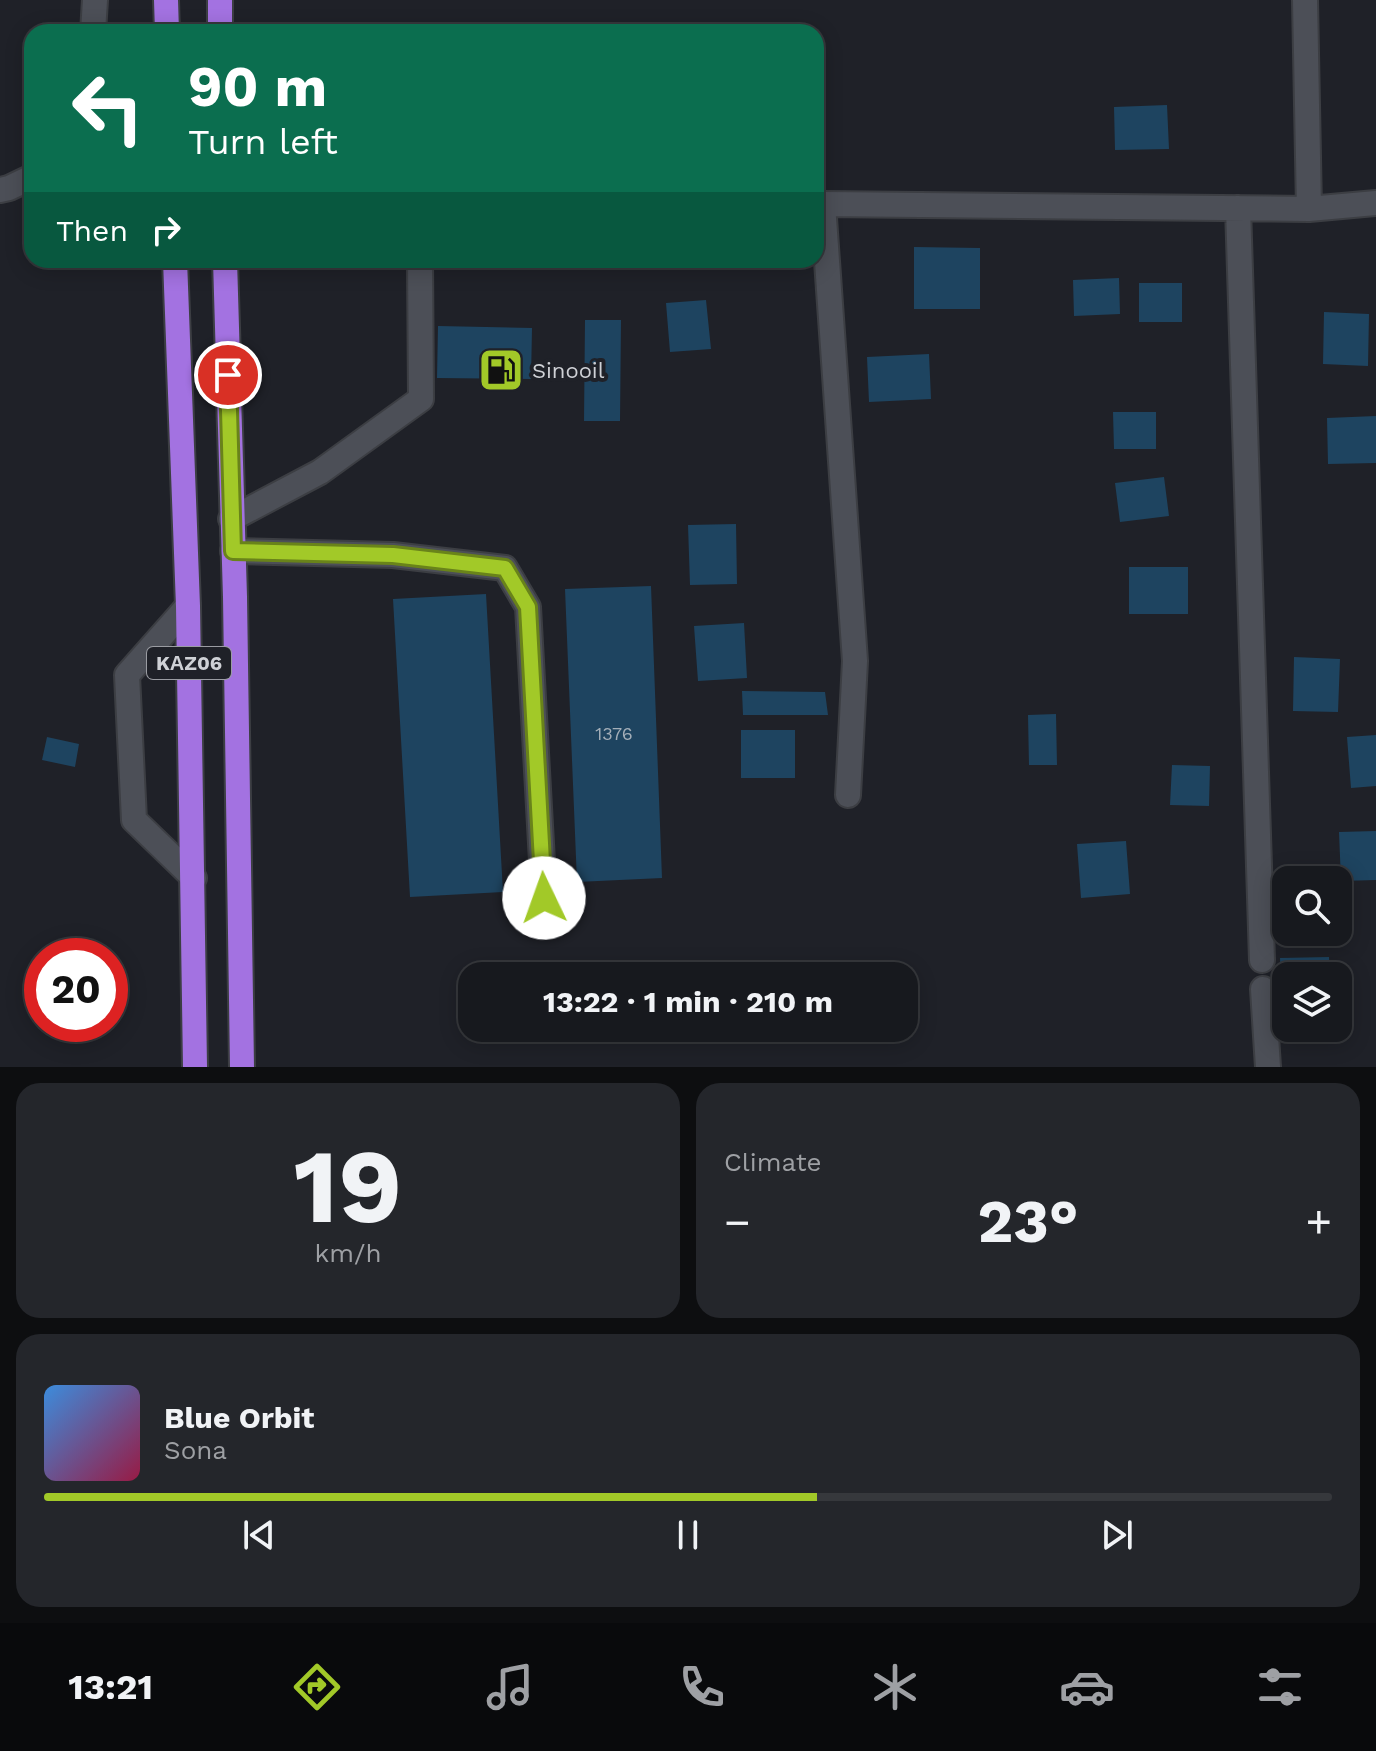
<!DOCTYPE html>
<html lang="en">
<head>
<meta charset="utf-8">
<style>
	body { margin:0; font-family:"Work Sans",sans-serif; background:#24262b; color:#f1f3f6; height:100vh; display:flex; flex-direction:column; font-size:30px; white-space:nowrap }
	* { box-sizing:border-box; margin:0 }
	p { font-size:26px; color:#9ea0a4 }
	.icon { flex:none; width:44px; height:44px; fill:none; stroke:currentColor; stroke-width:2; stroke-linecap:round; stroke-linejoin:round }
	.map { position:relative; height:1067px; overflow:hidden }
	.drawer { display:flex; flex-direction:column; gap:16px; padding:16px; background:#0d0e10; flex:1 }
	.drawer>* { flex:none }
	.hud { position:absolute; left:24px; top:24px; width:800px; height:244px; border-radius:24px; box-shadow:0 4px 20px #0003,0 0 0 2px #36383c; background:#0b6e4f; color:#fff; overflow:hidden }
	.controls { position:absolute; left:1272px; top:866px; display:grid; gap:16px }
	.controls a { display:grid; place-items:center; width:80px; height:80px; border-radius:16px; background:#17191e; box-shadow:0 4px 20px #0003,0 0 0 2px #36383c; font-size:40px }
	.speed { position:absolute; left:24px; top:938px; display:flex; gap:16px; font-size:40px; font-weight:700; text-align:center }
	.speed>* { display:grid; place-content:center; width:104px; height:104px; border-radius:50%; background:#17191e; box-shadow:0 4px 20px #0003,0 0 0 2px #36383c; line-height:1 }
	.speed .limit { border:12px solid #d22; background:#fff; color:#111 }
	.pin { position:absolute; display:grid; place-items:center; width:68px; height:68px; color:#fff; margin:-34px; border:4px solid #fff; border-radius:50%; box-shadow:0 2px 8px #0007 }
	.me { position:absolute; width:88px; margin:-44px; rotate:357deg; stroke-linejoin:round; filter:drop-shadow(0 0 6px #0008) }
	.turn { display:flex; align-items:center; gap:28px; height:168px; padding:0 32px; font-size:36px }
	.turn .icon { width:104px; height:104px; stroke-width:2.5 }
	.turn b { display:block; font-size:56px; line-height:68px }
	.then { display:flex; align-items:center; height:76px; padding:0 32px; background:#0003; gap:16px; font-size:30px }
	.big { font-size:60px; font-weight:700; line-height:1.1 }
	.drawer .card { flex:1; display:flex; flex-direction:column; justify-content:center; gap:12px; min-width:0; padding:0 28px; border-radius:24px; background:#24262b }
	.drawer .dial { align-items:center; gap:0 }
	.dial b { font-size:104px; line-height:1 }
	.song { display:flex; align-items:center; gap:24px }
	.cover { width:96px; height:96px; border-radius:12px; background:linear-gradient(135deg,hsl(210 70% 55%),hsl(340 70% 35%)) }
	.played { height:8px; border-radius:4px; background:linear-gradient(90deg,#a2c928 60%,#36383c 60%) }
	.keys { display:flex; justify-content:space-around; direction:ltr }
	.heat { display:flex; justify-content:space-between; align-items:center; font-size:44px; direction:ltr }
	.drawer .tiles { flex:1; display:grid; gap:16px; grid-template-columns:1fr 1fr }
	.card:last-child { grid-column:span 2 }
	.trip { position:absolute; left:458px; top:962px; width:460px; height:80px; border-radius:24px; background:#17191e; box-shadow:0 4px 20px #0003,0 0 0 2px #36383c; font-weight:700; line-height:80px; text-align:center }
	.tab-bar { display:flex; height:128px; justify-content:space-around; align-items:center; background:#090a0c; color:#9ea0a4 }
	.tab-bar .icon { width:56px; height:56px }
	.tab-bar .current { color:#a2c928 }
	.tab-bar b { font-size:36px; color:#f1f3f6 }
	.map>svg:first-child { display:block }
	.building { fill:#1e4460 }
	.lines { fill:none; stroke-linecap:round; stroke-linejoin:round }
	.minor-casing { stroke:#3c3e43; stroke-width:28 }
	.highway-casing { stroke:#3c3e43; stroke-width:28 }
	.minor { stroke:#4c4f57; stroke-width:24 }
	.highway { stroke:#a372e1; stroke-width:24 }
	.route-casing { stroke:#69831a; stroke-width:20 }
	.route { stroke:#a2c928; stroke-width:14 }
	.labels { text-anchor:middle; stroke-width:8; stroke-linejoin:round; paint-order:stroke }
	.number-label { font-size:18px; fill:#a3aeb8 }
	.shield { fill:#1f2128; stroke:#9a9ca2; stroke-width:2 }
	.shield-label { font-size:20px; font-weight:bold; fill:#cfd1d6 }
	.poi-label { font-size:22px; fill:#cfd1d6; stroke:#1f2128; text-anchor:start }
</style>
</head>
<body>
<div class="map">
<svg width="1376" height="1067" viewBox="0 0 1376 1067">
	<rect width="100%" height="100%" fill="#1f2128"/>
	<path class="building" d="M1167,105L1169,149L1115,150L1114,107Z
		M914,247L980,248V309H914Z
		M1119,278L1120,314L1074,316L1073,280Z
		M1139,283H1182V322H1139Z
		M706,300L711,349L670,352L666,303Z
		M1324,312L1369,314L1368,366L1323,364Z
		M585,320H621L620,421H584Z
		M438,326L532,328L531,379L437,378Z
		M929,354L931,399L869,402L867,357Z
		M1113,412H1156V449H1114Z
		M1376,416V463L1328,464L1327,418Z
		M1164,477L1169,516L1120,522L1115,483Z
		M736,524L737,584L690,585L688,525Z
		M1129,567H1188V614H1129Z
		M651,586L662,878L577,882L565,589Z
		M486,594L503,892L410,897L393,599Z
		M744,623L747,678L698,681L694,626Z
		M1294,657L1340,659L1338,712L1293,711Z
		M742,691L825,692L828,715H743Z
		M1056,714L1057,765H1029L1028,715Z
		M741,730H795V778H741Z
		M1376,735V786L1351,788L1347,737Z
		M47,737L79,744L75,767L42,760Z
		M1172,765L1210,766L1209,806L1170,805Z
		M1376,831V880L1341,881L1339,832Z
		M1126,841L1130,894L1081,898L1077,844Z
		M1329,957L1330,976L1281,978L1280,958Z"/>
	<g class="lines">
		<g class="minor-casing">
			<path id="minor" d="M1305,0L1309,209
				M93,32L95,0
				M0,190L9,188L32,177
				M1238,208L1262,960
				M231,519L320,472L421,399L420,260
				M233,551L393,555L505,568L528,607L544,898
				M188,606L127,675L134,820L194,878
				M848,795L855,661L823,204L1309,209L1376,203
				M1263,989L1268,1067"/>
		</g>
		<g class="highway-casing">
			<path id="highway" d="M166,0L167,32
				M220,0V32
				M175,260L188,606L195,1067
				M225,260L235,597L242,1067"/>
		</g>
		<use href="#minor" class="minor"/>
		<use href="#highway" class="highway"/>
	</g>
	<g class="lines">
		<g class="route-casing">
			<path id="route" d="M228,375L233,551L393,555L505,568L528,607L544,898"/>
		</g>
		<use href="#route" class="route"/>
	</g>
	<defs>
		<g id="fuel-square" transform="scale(2.3)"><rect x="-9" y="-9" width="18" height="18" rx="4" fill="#a2c928" stroke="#1f2128"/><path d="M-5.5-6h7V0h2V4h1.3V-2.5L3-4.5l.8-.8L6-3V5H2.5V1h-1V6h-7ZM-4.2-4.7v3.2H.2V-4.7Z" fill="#111"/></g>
	</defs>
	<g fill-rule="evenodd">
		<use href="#fuel-square" x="501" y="370"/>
	</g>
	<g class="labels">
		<g class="number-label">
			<text x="614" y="740">1376</text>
		</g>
		<rect class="shield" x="147" y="647" width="84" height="32" rx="6"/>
		<g class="shield-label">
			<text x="189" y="670">KАZ06</text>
		</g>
		<g class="poi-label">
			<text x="532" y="378">Sinooil</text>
		</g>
	</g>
</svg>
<div class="controls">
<a><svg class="icon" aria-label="search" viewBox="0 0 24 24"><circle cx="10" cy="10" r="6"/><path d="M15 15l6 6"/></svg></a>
<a><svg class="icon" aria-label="layers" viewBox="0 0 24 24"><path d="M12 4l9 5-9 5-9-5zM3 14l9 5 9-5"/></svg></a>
</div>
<div class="speed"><div class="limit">20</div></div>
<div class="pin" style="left:228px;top:375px;background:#d93025"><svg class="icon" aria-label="arrive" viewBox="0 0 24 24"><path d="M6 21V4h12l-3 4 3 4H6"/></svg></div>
<svg class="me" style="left:544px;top:898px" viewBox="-20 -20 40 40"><circle r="19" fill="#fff"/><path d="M0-13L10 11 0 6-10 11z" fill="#a2c928"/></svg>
<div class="trip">13:22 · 1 min · 210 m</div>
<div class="hud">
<div class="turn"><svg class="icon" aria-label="left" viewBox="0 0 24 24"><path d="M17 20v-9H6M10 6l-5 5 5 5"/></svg><div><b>90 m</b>Turn left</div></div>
<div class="then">Then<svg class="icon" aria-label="right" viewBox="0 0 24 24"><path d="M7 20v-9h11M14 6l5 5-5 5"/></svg></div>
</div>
</div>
<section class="drawer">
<div class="tiles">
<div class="card dial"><b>19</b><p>km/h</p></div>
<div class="card"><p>Climate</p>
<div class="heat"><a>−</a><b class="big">23°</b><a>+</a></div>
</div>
<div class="card">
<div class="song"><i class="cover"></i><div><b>Blue Orbit</b><p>Sona</p></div></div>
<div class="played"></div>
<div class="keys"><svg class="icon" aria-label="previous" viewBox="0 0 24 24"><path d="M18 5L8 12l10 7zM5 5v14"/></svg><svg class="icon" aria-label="pause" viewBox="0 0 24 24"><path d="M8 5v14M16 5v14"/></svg><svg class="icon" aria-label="next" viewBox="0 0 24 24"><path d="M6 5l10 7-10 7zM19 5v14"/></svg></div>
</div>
</div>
</section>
<nav class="tab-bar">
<b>13:21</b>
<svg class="icon current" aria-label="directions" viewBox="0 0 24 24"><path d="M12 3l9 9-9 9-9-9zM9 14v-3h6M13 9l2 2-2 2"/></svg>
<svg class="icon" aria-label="music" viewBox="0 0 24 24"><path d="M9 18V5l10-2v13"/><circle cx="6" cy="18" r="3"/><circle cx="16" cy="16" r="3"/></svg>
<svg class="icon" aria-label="phone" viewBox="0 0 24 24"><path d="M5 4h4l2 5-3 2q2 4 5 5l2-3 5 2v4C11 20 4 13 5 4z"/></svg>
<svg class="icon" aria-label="climate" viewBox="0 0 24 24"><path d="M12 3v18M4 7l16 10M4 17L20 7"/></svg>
<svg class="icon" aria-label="car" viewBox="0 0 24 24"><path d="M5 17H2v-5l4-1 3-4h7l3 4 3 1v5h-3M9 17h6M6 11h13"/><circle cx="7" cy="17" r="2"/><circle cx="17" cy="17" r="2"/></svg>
<svg class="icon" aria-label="filters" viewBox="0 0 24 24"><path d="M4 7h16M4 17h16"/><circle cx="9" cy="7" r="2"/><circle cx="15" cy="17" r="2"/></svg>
</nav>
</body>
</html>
